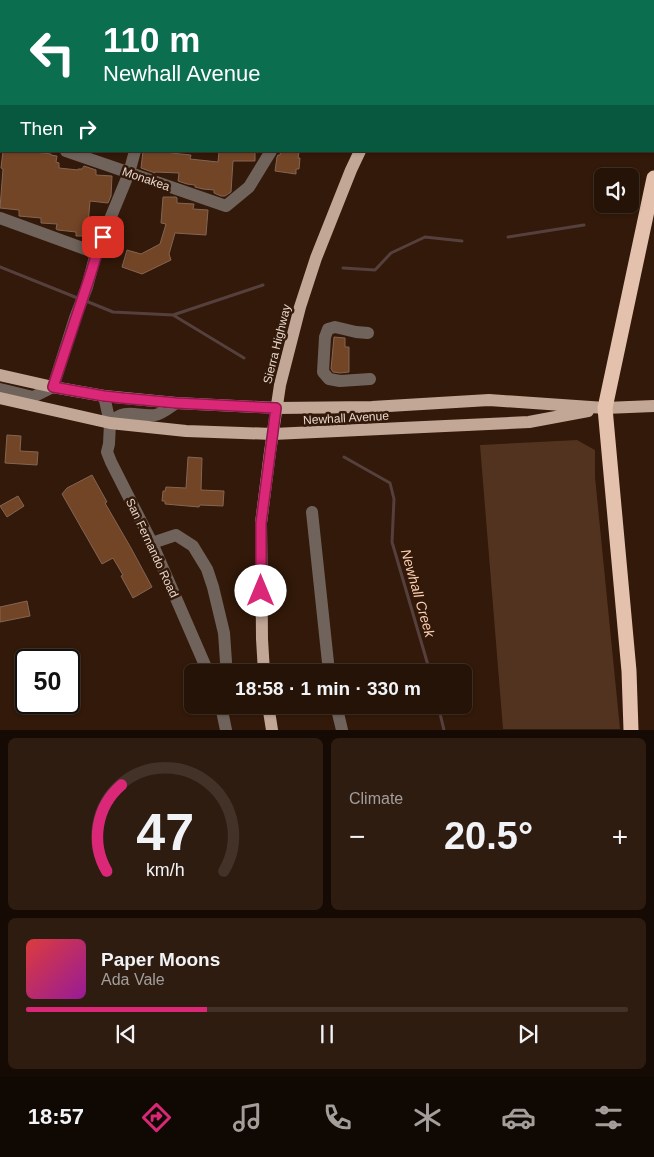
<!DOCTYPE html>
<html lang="en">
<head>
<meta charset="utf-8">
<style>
	body { margin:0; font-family:Helvetica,sans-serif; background:#2e1c11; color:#f1f3f6; height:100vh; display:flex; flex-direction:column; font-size:19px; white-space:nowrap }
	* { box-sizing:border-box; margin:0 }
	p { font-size:16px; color:#a49e9b }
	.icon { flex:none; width:28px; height:28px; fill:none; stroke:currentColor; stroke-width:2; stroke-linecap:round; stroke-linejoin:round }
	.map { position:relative; height:730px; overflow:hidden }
	.sheet { display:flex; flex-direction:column; gap:8px; padding:8px; background:#150a04; flex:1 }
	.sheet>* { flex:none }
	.top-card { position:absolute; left:0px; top:0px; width:655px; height:152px; box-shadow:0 1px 4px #0004,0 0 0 1px #423228; background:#0b6e4f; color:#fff; overflow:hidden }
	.tools { position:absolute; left:594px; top:168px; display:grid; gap:10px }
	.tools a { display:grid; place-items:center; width:45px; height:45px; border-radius:8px; background:#261307; box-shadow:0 1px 4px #0004,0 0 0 1px #423228; font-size:25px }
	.speed { position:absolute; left:15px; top:649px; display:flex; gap:10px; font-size:25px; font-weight:700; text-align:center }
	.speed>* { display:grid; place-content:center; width:65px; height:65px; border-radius:50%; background:#261307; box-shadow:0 1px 4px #0004,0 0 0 1px #423228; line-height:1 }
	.speed .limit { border:2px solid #111; border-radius:8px; background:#fff; color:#111 }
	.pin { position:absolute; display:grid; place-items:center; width:42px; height:42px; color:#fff; margin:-21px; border-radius:10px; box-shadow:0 2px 8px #0006 }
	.me { position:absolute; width:55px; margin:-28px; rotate:0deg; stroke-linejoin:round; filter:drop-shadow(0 0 4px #0008) }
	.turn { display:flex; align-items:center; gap:18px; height:105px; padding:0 20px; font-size:22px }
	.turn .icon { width:65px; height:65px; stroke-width:2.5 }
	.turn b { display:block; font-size:35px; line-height:42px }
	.then { display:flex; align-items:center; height:48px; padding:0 20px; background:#0003; gap:10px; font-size:19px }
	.big { font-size:38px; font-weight:800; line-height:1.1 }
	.sheet .card { flex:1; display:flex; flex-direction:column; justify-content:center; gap:8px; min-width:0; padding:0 18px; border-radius:8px; background:#2e1c11 }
	.sheet .dial { align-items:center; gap:0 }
	.dial svg { height:130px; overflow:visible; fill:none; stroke:#423228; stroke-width:7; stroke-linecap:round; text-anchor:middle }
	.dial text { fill:#f1f3f6; stroke:none }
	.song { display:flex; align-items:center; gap:15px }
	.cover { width:60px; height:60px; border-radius:8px; background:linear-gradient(135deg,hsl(0 70% 55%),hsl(300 70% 35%)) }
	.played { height:5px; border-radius:2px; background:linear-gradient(90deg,#db2777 30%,#423228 30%) }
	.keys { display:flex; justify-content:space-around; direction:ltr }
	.heat { display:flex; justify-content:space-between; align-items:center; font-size:28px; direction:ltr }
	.sheet .tiles { flex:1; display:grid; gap:8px; grid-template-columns:1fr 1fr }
	.card:last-child { grid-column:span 2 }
	.trip { position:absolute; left:184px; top:664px; width:288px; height:50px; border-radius:8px; background:#261307; box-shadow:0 1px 4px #0004,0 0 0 1px #423228; font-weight:800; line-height:50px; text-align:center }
	.tab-bar { display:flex; height:80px; justify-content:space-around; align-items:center; background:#0f0803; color:#a49e9b }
	.tab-bar .icon { width:35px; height:35px }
	.tab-bar .current { color:#db2777 }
	.tab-bar b { font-size:22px; color:#f1f3f6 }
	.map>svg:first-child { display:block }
	.green { fill:#52331f }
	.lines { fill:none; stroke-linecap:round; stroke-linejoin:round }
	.stream { stroke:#56403d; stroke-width:3 }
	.building { fill:#734527; stroke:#836553 }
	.minor { stroke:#70635b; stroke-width:12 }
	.major { stroke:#c2a696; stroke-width:12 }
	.highway { stroke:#e3c1ad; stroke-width:15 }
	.route-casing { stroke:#8e194d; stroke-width:12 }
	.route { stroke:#db2777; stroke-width:9 }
	.labels { text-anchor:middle; stroke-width:5; stroke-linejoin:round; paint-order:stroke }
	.street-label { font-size:12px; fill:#e8d6cc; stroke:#321909 }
	.water-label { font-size:14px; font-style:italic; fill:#fbcdb2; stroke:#321909 }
</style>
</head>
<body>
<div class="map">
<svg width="654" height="730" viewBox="0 0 654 730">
	<rect width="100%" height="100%" fill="#321909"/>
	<path class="green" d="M577,440L595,450V477L620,729H503L480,445Z"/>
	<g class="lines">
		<path class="stream" d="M508,237L584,225
			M0,267L80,299
			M343,268L375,270L391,253L425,237L462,241
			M86,301L113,312L173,315L244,358
			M173,315L263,285
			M344,457L390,483L394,499L392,542L430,672
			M438,705L444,730"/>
	</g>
	<path class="building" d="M3,151H35V152L51,154V155L57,156L56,162L59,163V168L78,170V169H82L84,166L96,170V175L112,176L111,196L108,203L90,201L87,236H76V232L58,230L56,229L57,224L41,223V218L19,216V210L0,208L3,169L1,168Z
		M143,151L171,152V153L191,155L190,159L218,162L219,151H255V161H233L231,192L225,196H221L214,193V190L203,189L195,187V185L187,184L178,181L179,173L155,172V173L141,168Z
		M281,151L299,152L298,158H300L299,169H296V174L275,171L277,157L278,155H280Z
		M163,197H176L177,198V203L194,204L193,209L208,210L206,235L175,233L169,254L171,260L142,274L122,267L127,250L141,254L160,244L166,224L161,223Z
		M334,337L345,338V347H349V372L340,373L333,372L331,369Z
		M7,435L21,436L20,451L38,452L37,465L5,463Z
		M188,457L202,458L201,490L224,491L223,506L200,505L199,507L165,504V501H162L163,491H165L166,487L186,488Z
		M92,475L107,502L105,503L131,548L152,587L133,598L121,576L123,575L113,558L102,564L62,494L67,488Z
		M18,496L24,506L7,517L0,506Z
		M27,601L30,616L0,622V607Z"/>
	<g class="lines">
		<path class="minor" d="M130,0L131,1
			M253,1L254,0
			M345,1V0
			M0,46H1
			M0,130H1
			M66,151L226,206L249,187L271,151
			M0,218L96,253
			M368,333L356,332L335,327L328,329L325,337L323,372L329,379L340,381L370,379
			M0,389L33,397L53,387L75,318L87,287L96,253L129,173L135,151
			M104,396L110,423L109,444L107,452L111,462L152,543L208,672
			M110,423C126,407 136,417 155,415C162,414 170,407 176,403
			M312,512L329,672
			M152,543L176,535L193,546L207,569L213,587L224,633L226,662
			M221,705V706L240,707L268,705
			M336,705L342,730
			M221,706L226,730"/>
		<path class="major" d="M442,1L443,0
			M0,375L53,387L104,396L176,403L277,408L372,407L489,400L605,408L654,406
			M0,398L110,423L186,431L273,434L529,422L588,411
			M264,672L262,639L261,523L270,452L280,385L300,307L316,258L351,170L360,151
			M268,705L272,730"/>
		<path class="highway" d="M631,730L629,671L605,408L654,178"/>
	</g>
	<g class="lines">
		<g class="route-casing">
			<path id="route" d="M103,237C96,254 92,271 86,288C75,321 64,354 53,387L104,396L122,398L176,403L276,408L261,523V591"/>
		</g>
		<use href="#route" class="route"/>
	</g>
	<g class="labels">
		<g class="street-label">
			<text transform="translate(146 179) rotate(19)" y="4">Monakea</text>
			<text transform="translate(277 344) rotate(-76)" y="4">Sierra Highway</text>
			<text transform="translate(346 418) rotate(-3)" y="4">Newhall Avenue</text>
			<text transform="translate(152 548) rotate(65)" y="4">San Fernando Road</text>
		</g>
		<g class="water-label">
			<text transform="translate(418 593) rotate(74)" y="5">Newhall Creek</text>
		</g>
	</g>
</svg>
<div class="tools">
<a><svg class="icon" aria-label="sound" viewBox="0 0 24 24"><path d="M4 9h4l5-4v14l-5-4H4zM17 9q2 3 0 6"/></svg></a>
</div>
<div class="speed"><div class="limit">50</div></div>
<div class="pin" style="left:103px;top:237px;background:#d93025"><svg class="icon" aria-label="arrive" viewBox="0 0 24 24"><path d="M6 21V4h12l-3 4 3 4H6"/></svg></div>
<svg class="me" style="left:261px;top:591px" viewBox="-20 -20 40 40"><circle r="19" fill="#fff"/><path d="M0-13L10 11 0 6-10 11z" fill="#db2777"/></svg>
<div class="trip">18:58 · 1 min · 330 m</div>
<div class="top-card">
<div class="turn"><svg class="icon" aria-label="left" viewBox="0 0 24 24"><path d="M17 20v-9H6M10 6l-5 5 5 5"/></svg><div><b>110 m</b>Newhall Avenue</div></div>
<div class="then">Then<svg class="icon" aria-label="right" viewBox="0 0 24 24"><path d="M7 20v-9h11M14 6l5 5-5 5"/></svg></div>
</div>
</div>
<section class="sheet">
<div class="tiles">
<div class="card dial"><svg viewBox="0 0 100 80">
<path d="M14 69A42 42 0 1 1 86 69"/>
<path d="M14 69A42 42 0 0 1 23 16" stroke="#db2777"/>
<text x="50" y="56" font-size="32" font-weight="700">47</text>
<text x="50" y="72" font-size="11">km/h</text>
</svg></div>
<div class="card"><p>Climate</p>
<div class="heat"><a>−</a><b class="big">20.5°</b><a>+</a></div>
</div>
<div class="card">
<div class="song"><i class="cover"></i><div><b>Paper Moons</b><p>Ada Vale</p></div></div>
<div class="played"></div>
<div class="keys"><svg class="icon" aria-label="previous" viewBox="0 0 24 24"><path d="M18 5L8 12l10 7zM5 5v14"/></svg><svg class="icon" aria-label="pause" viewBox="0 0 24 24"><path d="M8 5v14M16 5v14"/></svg><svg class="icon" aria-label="next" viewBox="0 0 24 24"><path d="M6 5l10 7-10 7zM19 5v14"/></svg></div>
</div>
</div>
</section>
<nav class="tab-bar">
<b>18:57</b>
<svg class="icon current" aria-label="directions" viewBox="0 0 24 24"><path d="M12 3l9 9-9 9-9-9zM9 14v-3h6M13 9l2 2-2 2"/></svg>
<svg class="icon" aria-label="music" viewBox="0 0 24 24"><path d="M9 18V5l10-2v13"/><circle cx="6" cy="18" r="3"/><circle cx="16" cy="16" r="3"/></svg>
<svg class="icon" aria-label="phone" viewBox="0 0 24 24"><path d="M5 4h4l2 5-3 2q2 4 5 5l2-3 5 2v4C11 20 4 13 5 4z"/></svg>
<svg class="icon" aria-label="climate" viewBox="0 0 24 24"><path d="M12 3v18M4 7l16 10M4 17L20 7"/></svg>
<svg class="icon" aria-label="car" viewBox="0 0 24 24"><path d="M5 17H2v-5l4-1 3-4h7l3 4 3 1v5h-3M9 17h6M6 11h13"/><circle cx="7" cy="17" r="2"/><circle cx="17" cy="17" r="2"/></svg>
<svg class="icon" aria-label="filters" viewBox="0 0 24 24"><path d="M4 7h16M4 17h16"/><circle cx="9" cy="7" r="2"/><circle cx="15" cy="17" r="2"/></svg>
</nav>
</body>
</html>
